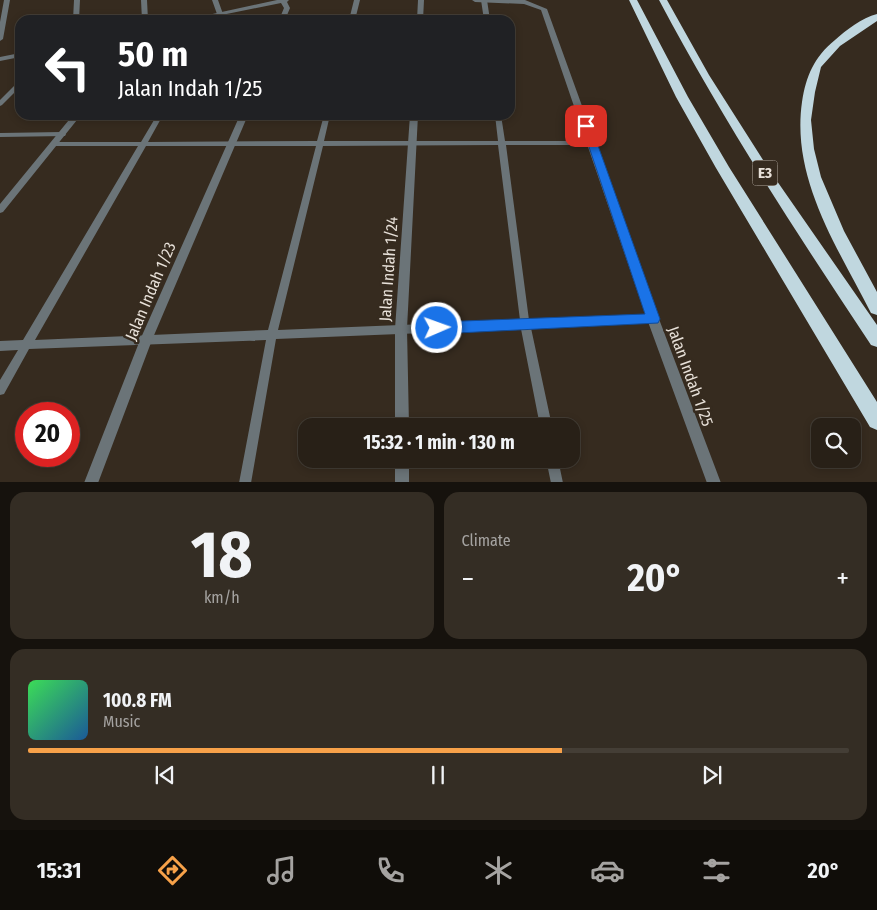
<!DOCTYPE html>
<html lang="en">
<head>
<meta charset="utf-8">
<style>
	body { margin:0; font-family:"Fira Sans Condensed",sans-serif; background:#342d24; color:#f1f3f6; height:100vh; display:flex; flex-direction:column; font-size:19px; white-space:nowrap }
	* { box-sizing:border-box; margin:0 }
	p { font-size:16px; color:#a5a3a1 }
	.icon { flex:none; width:28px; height:28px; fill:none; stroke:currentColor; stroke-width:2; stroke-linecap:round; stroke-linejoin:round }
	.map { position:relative; height:482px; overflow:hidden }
	.side { display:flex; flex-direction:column; gap:10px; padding:10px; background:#16120d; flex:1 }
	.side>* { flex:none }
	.banner { position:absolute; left:15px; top:15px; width:500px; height:105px; border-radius:15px; box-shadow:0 2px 8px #0003,0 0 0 1px #443e36; background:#202124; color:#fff; overflow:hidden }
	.tools { position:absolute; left:811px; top:418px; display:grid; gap:10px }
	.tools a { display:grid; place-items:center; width:50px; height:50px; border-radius:10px; background:#282017; box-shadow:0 2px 8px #0003,0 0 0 1px #443e36; font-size:25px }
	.speed { position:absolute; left:15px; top:402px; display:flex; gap:10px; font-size:25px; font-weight:700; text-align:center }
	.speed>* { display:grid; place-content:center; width:65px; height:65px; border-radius:50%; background:#282017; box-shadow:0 2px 8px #0003,0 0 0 1px #443e36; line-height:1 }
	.speed .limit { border:8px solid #d22; background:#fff; color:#111 }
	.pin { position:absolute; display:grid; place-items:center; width:42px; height:42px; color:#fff; margin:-21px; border-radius:10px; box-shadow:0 2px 8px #0006 }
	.me { position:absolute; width:55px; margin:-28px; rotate:88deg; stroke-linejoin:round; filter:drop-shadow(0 0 4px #0008) }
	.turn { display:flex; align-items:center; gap:18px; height:105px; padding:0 20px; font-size:22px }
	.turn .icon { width:65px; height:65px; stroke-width:2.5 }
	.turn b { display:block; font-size:35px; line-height:42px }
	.big { font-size:38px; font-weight:700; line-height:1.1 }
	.side .tile { flex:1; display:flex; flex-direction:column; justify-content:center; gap:8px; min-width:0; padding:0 18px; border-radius:15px; background:#342d24 }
	.side .dial { align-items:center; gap:0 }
	.dial b { font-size:65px; line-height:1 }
	.song { display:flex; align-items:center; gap:15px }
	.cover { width:60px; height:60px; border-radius:8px; background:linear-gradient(135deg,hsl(130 70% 55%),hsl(210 70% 35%)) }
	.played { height:5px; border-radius:2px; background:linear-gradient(90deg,#f7a149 65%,#443e36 65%) }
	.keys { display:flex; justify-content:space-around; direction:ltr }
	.heat { display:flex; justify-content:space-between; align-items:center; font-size:28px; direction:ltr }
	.side .tiles { flex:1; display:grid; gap:10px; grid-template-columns:1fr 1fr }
	.tile:last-child { grid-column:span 2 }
	.trip { position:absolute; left:298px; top:418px; width:282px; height:50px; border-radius:15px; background:#282017; box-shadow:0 2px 8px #0003,0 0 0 1px #443e36; font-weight:700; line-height:50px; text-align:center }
	.dock { display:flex; height:80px; justify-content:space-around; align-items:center; background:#100d09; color:#a5a3a1 }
	.dock .icon { width:35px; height:35px }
	.dock .active { color:#f7a149 }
	.dock b { font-size:22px; color:#f1f3f6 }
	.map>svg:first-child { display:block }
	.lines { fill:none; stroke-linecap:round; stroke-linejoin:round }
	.lane { fill:#6b7478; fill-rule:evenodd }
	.street { fill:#6b7478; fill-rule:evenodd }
	.highway { fill:#c0d7df; fill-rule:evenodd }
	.route { fill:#1a73e8; stroke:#114b97 }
	.labels { text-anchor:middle; stroke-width:5; stroke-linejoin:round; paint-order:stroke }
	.shield { fill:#362b1f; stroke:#b3aaa1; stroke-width:1 }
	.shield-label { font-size:15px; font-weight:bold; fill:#e8e1d9 }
	.street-label { font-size:16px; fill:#e8e1d9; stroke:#362b1f }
</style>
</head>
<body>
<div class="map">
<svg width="877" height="483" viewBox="0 0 877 483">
	<rect width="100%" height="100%" fill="#362b1f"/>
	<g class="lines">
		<path class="lane" d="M74,0H80L79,20H73Z
			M212,0H218L223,14L219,20H213L217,14Z
			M354,0H360L355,20H349Z
			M481,0H487L490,20H484Z
			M20,81V87L2,105L0,106V100L18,82Z
			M157,115H163L148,142L317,141L324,115H330L324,141H498L495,115H501L505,141H595L596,143L592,145H506L529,320L653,315L657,316L658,319L657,322L653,323L531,328L552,426H540L521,329L276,339L251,483H239L266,340L29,349L4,394L0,395V380L18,350L0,351V341L23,340L138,146H54L50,144L54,142H141ZM498,145L520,320L278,330L323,146ZM146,146H316L268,330L35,340Z
			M62,132L66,134L65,136L0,137V133Z
			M546,459H558L563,483H551Z"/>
		<path class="street" d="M4,0H10L3,39L0,41V22Z
			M141,0H147L148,20H142Z
			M277,0H289L287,2L290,8L285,20H279L284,8L281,3L197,20H185Z
			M418,0H424L423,20H417Z
			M472,0H525L547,9L659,319L721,483H707L647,319L541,10L524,4L475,2Z
			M20,53V57L0,61V57Z
			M73,115H81L3,212L0,213V204Z
			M240,115H248L152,340L98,483H84L140,340Z
			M410,115H418L407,329L409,426H395V329Z
			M395,459H409V483H395Z"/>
		<path class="highway" d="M629,0H637L688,97L729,167L877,402V430L870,427L716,168L676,97Z
			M659,0H667L709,75L770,171L877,325V347L871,345C796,232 722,119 659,0Z
			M877,14V21L840,46L821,67L815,92L811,120L814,149L821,177L844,231L877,292V315L871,313C838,248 791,179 802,102C806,76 814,57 835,40C846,30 862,18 877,14Z"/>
	</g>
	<path class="route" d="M583,124L591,126L660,319L658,323L437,334L432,332L430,328L432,324L437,322L645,314L582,126Z"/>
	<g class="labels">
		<rect class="shield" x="752.5" y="160.5" width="25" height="25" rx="4"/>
		<g class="shield-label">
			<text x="765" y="178">E3</text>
		</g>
		<g class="street-label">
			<text transform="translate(388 269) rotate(-86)" y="6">Jalan Indah 1/24</text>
			<text transform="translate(150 291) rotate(-67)" y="6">Jalan Indah 1/23</text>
			<text transform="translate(691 376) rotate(70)" y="6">Jalan Indah 1/25</text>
		</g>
	</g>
</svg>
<div class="tools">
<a><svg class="icon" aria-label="search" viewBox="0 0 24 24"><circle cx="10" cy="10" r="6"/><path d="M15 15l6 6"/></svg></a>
</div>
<div class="speed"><div class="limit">20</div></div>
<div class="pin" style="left:586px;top:126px;background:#d93025"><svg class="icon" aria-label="arrive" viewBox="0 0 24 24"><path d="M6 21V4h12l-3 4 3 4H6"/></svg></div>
<svg class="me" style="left:437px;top:328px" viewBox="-20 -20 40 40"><circle r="17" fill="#1a73e8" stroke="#fff" stroke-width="3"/><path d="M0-11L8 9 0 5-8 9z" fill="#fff"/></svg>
<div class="trip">15:32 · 1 min · 130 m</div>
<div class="banner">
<div class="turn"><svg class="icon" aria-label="left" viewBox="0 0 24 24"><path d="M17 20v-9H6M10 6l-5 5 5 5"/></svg><div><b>50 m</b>Jalan Indah 1/25</div></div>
</div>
</div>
<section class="side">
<div class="tiles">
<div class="tile dial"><b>18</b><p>km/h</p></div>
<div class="tile"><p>Climate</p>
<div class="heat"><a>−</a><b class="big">20°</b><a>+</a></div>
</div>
<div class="tile">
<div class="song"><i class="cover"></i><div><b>100.8 FM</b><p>Music</p></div></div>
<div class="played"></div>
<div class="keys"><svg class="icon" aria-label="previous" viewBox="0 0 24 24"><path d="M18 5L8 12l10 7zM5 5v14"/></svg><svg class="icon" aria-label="pause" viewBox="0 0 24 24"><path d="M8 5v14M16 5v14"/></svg><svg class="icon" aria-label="next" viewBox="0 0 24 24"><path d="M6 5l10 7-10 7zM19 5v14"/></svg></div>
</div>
</div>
</section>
<nav class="dock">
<b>15:31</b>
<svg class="icon active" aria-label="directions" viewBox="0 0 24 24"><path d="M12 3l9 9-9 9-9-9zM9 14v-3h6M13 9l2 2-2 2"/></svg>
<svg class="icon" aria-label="music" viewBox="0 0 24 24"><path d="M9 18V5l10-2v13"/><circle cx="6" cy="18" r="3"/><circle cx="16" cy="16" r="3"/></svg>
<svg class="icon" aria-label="phone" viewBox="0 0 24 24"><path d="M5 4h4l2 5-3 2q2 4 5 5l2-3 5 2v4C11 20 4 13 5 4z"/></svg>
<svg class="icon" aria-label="climate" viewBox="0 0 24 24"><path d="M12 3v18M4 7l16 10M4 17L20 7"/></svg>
<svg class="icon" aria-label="car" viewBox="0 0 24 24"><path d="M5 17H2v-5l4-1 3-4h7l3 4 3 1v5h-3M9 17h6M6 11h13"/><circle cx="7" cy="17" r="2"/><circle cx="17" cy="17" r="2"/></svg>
<svg class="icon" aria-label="filters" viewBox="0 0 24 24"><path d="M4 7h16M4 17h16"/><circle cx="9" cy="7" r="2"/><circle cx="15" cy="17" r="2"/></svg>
<b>20°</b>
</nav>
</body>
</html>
